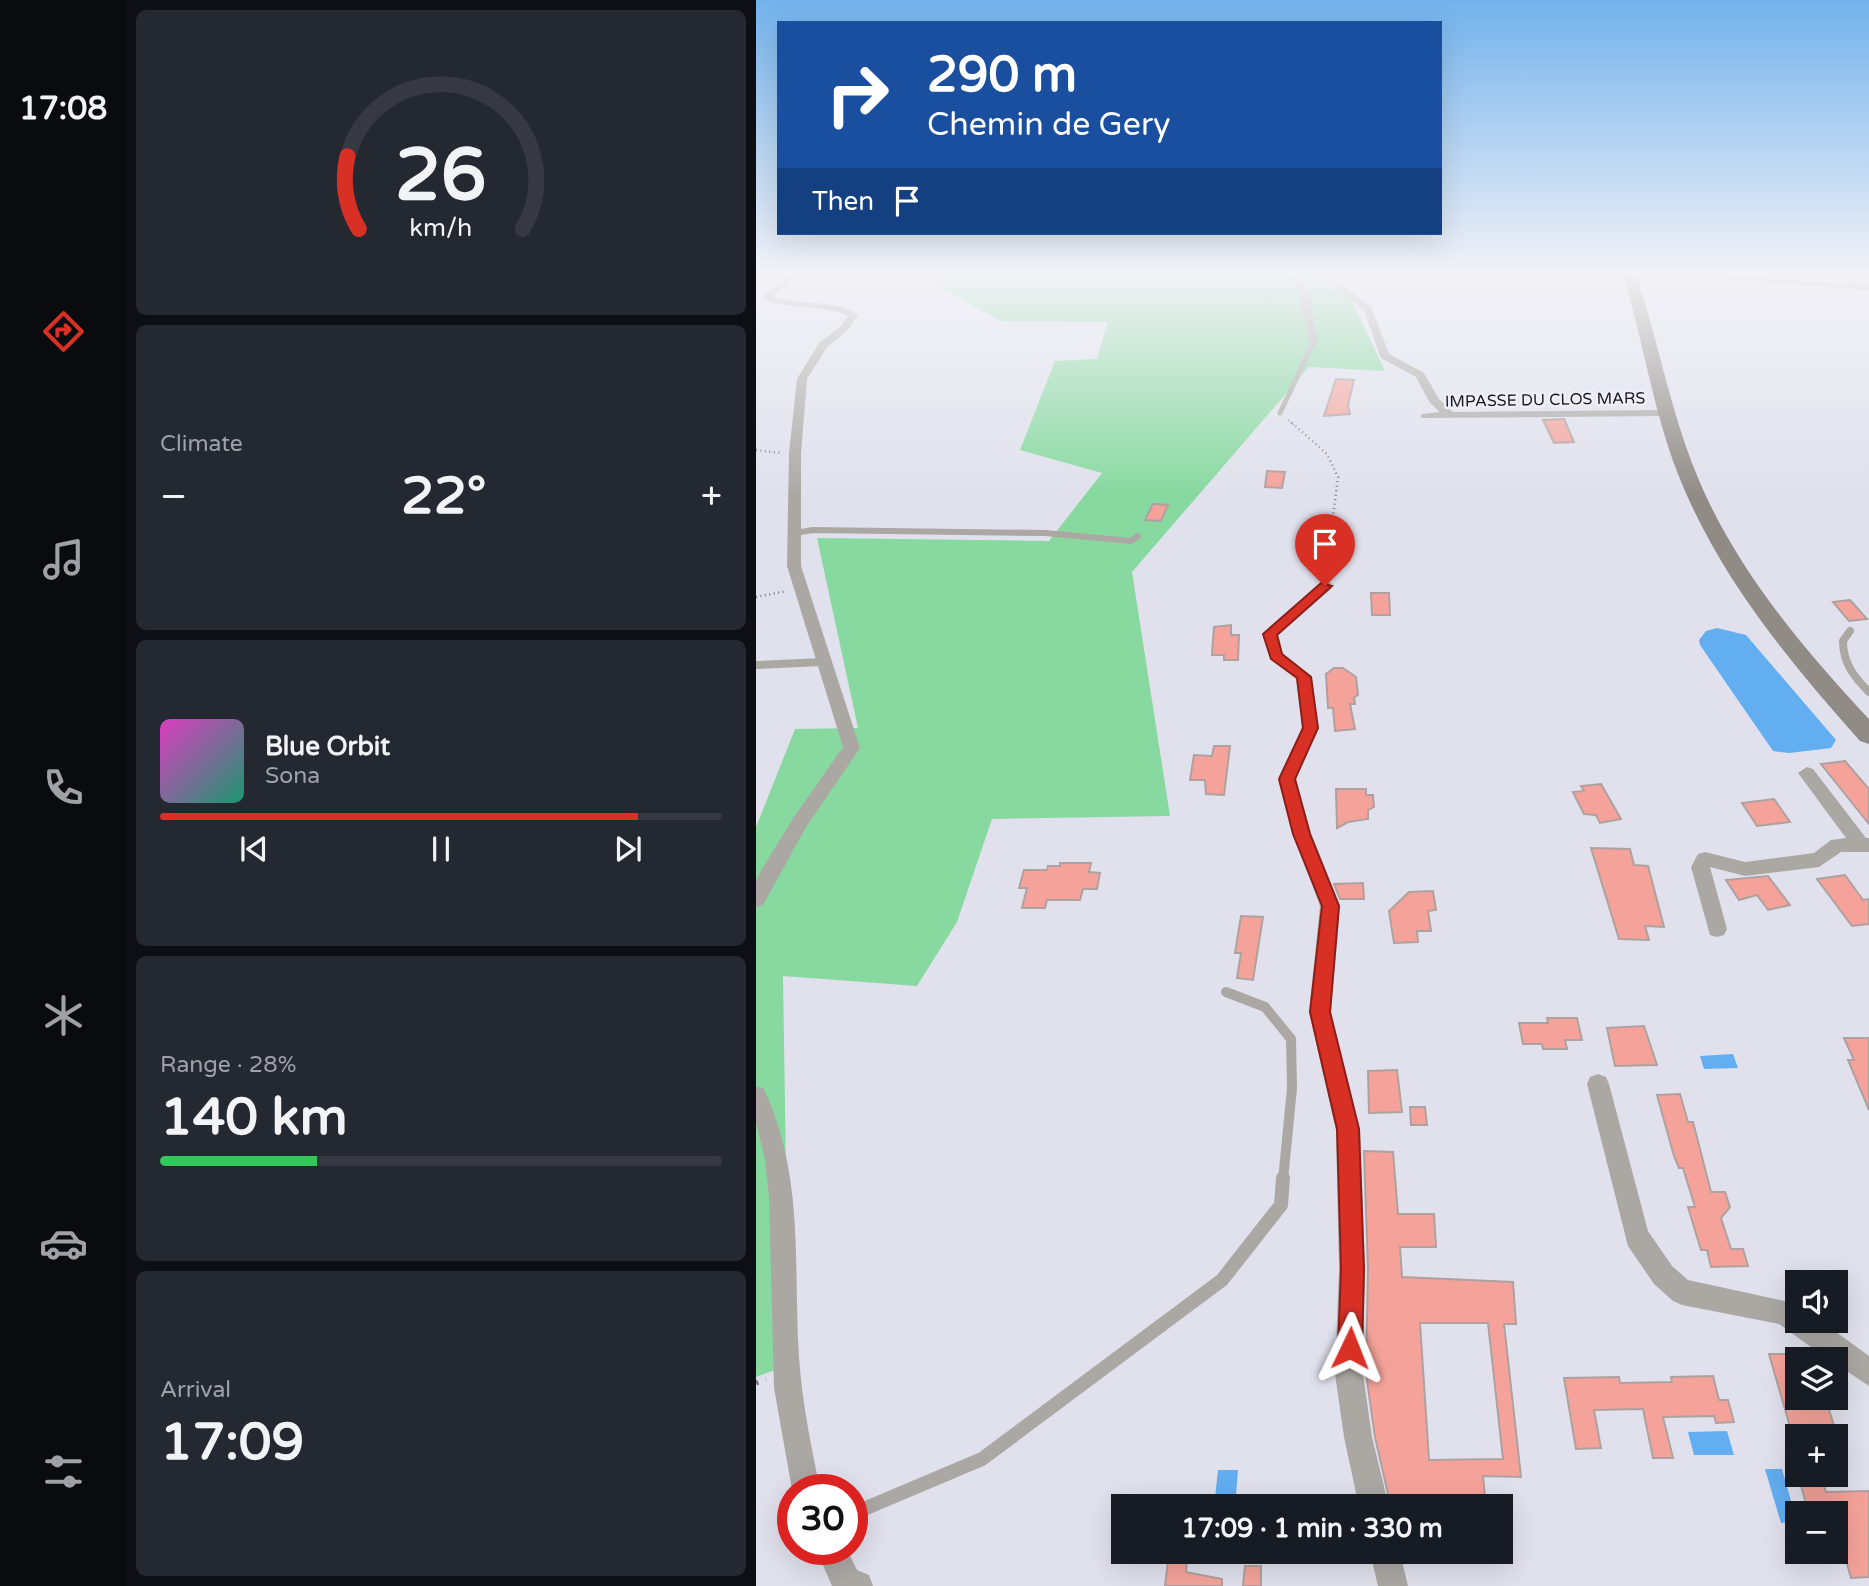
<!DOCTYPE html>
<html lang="en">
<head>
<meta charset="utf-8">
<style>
	body { margin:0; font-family:"Varela Round",sans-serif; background:#242831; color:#f1f3f6; height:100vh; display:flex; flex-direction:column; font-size:26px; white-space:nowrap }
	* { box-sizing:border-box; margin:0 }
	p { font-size:23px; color:#9ea1a6 }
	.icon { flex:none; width:38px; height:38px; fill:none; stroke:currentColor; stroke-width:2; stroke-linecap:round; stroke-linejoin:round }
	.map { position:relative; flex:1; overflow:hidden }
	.sheet { display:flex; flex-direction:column; gap:10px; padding:10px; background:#0d0f14; width:630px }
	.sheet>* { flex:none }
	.top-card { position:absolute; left:21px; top:21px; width:665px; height:214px; border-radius:0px; box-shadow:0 7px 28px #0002; background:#1a4fa0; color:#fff; overflow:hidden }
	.tools { position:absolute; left:1029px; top:1270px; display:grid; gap:14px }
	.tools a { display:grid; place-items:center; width:63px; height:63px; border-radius:0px; background:#171b24; box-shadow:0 7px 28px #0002; font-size:35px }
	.speed { position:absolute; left:21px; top:1474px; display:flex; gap:14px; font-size:35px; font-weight:700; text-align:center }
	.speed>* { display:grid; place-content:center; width:91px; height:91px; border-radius:50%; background:#171b24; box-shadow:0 7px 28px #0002; line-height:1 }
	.speed .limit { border:10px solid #d22; background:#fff; color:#111 }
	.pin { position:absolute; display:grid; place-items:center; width:60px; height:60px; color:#fff; margin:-72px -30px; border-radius:50% 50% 50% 0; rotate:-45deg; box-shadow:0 0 7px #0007 }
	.pin .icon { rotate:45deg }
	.me { position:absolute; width:77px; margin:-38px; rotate:2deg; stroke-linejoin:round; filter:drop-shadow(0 0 5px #0008) }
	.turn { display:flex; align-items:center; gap:24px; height:147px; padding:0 35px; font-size:32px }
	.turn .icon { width:91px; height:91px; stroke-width:2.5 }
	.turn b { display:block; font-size:49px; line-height:60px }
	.then { display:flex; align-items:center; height:66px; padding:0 35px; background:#0003; gap:14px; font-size:26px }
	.big { font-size:52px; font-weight:700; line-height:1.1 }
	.sheet .card { flex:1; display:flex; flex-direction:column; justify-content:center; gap:10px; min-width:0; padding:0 24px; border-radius:10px; background:#242831 }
	.sheet .dial { align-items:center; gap:0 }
	.dial svg { height:182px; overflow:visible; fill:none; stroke:#363941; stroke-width:7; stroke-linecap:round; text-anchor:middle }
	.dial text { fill:#f1f3f6; stroke:none }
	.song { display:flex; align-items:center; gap:21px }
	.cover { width:84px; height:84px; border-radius:10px; background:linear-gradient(135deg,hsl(310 70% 55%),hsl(160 70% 35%)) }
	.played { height:7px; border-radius:4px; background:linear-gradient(90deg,#d93025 85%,#363941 85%) }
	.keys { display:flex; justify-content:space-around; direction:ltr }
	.heat { display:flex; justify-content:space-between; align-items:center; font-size:38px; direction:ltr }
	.charge { height:10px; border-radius:5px; background:linear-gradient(90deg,#34c759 28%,#363941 0) }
	.trip { position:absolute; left:355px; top:1494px; width:402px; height:70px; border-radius:0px; background:#171b24; box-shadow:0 7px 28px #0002; font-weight:700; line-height:70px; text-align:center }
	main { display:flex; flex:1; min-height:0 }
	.dock { display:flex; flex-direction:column; width:126px; justify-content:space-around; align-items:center; background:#090b0e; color:#9ea1a6 }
	.dock .icon { width:49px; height:49px }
	.dock .on { color:#d93025 }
	.dock b { font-size:32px; color:#f1f3f6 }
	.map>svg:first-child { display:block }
	.green { fill:#87d99f }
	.water { fill:#62aef1 }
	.building { fill:#f5a39a; stroke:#aea19f; stroke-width:2; fill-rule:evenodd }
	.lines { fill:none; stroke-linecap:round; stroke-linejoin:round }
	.path-far2 { stroke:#7a7a82; stroke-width:2; stroke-dasharray:1 2.5; stroke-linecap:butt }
	.path-far1 { stroke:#7a7a82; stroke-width:2.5; stroke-dasharray:1 3.5; stroke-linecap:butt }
	.path { stroke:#7a7a82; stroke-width:5; stroke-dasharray:2.5 8; stroke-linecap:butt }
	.service-far4 { stroke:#aba8a4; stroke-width:5 }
	.service-far3 { stroke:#aba8a4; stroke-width:6 }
	.service-far2 { stroke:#aba8a4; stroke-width:8 }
	.service-far1 { stroke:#aba8a4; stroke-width:10 }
	.service { stroke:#aba8a4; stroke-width:14 }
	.minor { fill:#aba8a4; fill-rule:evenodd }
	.secondary { fill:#908b85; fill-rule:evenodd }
	.route { fill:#d93025; stroke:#8d1f18; stroke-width:2 }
	.labels { text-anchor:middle; stroke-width:5; stroke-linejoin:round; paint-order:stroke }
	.far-street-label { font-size:16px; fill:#18181c; stroke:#efeffa }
</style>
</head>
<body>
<main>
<nav class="dock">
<b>17:08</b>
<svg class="icon on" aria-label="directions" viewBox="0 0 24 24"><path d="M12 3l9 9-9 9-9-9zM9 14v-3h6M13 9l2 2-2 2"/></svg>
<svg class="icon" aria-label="music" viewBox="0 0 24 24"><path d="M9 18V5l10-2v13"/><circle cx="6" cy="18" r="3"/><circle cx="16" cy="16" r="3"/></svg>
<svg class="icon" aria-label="phone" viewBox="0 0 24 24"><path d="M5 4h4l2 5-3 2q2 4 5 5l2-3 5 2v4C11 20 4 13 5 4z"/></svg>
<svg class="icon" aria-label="climate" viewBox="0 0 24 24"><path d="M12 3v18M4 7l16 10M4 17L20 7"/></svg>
<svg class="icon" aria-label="car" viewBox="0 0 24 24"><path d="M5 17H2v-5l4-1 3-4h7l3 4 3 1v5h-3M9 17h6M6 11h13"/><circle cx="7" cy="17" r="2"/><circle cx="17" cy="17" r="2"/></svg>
<svg class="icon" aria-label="filters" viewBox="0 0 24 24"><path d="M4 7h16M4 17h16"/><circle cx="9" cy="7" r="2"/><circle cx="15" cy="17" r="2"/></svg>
</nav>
<section class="sheet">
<div class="card dial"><svg viewBox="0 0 100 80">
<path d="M14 69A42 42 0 1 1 86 69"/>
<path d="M14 69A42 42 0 0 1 9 37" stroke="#d93025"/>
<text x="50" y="56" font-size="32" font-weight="700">26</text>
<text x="50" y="72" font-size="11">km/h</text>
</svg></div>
<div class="card"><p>Climate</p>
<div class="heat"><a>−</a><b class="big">22°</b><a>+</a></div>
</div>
<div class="card">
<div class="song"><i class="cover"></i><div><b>Blue Orbit</b><p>Sona</p></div></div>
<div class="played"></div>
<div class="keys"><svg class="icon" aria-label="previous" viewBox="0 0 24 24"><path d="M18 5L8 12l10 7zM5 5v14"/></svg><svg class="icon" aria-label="pause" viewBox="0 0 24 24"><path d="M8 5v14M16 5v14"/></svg><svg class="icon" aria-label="next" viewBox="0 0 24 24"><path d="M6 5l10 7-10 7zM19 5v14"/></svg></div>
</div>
<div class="card"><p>Range · 28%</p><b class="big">140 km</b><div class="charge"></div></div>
<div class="card"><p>Arrival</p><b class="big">17:09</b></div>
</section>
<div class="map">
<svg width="1113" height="1586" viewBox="0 0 1113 1586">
	<rect width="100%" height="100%" fill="#e1e1ed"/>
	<path class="green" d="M198,274H557L596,301L629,371L553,367L376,572L414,816L236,819L201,922L161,986L27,976L33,1365L0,1377V827L39,729L102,728L61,538L293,541L346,473L264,450L299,361L341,359L352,322L245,321L183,287Z"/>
	<path class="water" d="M961,628L990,635L1080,740L1075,748L1033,753L1017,751L944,645L943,640L950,631Z
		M977,1054L982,1068L948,1069L944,1056Z
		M971,1431L978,1455H938L932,1432Z
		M1009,1469H1026L1041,1522L1025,1523Z
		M462,1470H482L479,1507H458Z"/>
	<path class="building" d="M580,379L598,380L592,405L594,414L568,416Z
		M808,419L818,442L798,443L787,420Z
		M511,471L529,472L526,488L509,487Z
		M397,504L412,505L405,521L389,520Z
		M615,593H633L634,615H616Z
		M1094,600L1111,619L1093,621L1077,602Z
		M475,625V635H483L482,660H468V655H456L458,627Z
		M578,668H587L600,677L602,695L598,697L599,704H594L599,729L579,731L577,708H572L570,674Z
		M458,746H474L468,795L450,794L449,780H434L438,755L456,756Z
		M1089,761L1113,789V824L1065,764Z
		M845,784L865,819L844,823L840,815L828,814L817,792L828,791L825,786Z
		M580,789H610V795H617L618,807L612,810V819L592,822L581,828Z
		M1018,799L1034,822L1001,826L986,803Z
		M835,848L874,849L878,865L892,866L908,927L889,926L893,940L863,939Z
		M304,863H335L333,872L344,873L341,889H327L324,900H291L289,908H266L271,888H263L268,870H291L292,866H304Z
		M1089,875L1107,900L1113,899V924L1096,926L1061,879Z
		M1012,876L1034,905L1012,910L1001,895L983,900L970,880Z
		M607,883L608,899H584L578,884Z
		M677,891L680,910L672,911L675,931H661L662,942L638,943L633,911L653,892Z
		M485,916L507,917L497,980L481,978L485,953H479Z
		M791,1018H821L826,1040H809L811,1049H787L786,1044H767L763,1023H792Z
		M888,1026L901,1065L859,1066L851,1028Z
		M1088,1038H1113V1110L1092,1060H1098Z
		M641,1070L646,1112L613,1113L612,1071Z
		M924,1094L932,1122H937L955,1192H969L974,1207L965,1218L975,1249H987L992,1266L955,1267L951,1250H945L932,1207H939L927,1168H923L918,1156L901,1095Z
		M654,1107H669L671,1125H655Z
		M608,1151L637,1152L642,1214H678L680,1247H644L646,1277L757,1282L760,1324H748L765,1477L727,1476L730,1507H635L619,1437L610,1374L612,1269ZM664,1323H732L747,1459L673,1460Z
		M1013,1354H1041V1398H1069L1082,1437H1049L1045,1425H1041V1436L1037,1437Z
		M957,1376L963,1400H972L978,1422L960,1423L958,1416L907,1417L917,1458H897L887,1409L838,1410L845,1448L820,1449L808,1378L863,1377L864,1383L916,1382L915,1377Z
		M1042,1475H1065L1070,1492L1113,1491V1577L1095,1578L1083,1536H1080V1514H1053Z
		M412,1561L431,1562L430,1572L466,1579V1586H409Z
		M489,1566H505V1586H487Z"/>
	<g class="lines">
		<path class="path-far2" d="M532,420L538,425"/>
		<path class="path-far1" d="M536,423L571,454L582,477L570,573
			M0,450L26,453
			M0,597L31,591"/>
		<path class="path" d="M0,1383L10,1379"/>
		<path class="service-far4" d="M929,274L1113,288
			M1088,274L1103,286
			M524,413L558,341"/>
		<path class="service-far3" d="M39,533L57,530L289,533L375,541L382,536"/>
		<path class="service-far2" d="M1094,631L1087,641C1087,663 1098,677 1113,692
			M0,665L66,662"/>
		<path class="service-far1" d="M470,992L509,1007L535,1039L536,1088L527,1180"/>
		<path class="service" d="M96,1514L226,1459L466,1280L525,1205L527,1178"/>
		<path class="minor" d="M34,274H44L17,296C43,308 78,297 102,315L93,329L71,347L51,379L45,453V566L104,748L50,827L7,905L0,908V881L3,874L38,817L87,747L31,566L33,453L41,379L63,343L86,325L92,316C65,303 34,311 7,299V295Z
			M532,274H541L553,294L562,343L553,341L543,294Z
			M561,274H571L615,307L633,354L668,373L683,399L697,412L910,410L916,413L910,416L665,418V414L684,412L674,403L660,377L625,358L608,310Z
			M570,582L575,583V589L522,635L527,654L556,676L562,728L540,779L555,833L584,906L575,1012L604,1130L609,1269L607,1374L616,1437L633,1507H603L588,1437L579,1374L583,1269L580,1130L553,1012L564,906L537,833L522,779L546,728L540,678L515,659L507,634L565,583Z
			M1051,767L1057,769L1110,838H1113V852H1085L1063,867L989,876L954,867L971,929L968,935L961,937L954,935L935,867L942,854L949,852L989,862L1058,853L1075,840L1090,838L1042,773Z
			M842,1074L850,1077L853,1084L892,1231L916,1266L932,1280L1038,1303L1041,1305V1321H1065L1113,1356V1386L1080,1364V1360H1073L1023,1324L926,1305L917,1301L898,1284L872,1246L831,1084L834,1077Z
			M0,1086L8,1089C49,1179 37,1262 43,1357C46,1402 55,1445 64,1489H37V1495L18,1388L13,1197L9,1159L0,1123Z
			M60,1549H91L101,1570L113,1575L117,1586H76Z
			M614,1552H644L652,1586H622Z"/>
		<path class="secondary" d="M867,274H880C902,340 914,409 940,473C978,567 1045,646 1113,719V744L1104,741C1033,661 962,576 922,474C897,410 887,340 867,274Z"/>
	</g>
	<linearGradient id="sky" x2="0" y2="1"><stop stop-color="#72b2ec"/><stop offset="0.55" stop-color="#f2f2f7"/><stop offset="1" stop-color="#f2f2f7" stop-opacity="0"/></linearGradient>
	<rect width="1113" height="496" fill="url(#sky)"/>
	<path class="route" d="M565,583L576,586L521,635L526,654L555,677L562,728L539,779L554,834L583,906L574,1012L603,1129L608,1269L606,1348L603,1356L594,1360L585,1356L582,1348L585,1269L581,1129L554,1012L566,906L537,834L523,779L547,728L541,678L515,659L507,634Z"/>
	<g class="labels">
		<g class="far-street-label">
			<text transform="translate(789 399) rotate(-1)" y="6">IMPASSE DU CLOS MARS</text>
		</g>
	</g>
</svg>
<div class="tools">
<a><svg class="icon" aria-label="sound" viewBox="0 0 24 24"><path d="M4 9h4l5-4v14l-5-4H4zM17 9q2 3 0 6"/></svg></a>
<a><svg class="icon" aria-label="layers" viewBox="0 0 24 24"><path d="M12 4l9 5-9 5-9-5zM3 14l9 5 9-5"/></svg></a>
<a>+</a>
<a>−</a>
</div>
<div class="speed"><div class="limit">30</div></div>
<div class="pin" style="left:569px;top:586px;background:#d93025"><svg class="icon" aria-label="arrive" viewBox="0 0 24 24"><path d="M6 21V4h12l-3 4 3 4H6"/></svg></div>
<svg class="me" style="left:594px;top:1348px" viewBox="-20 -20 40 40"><path d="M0-17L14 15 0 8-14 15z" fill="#d93025" stroke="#fff" stroke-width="4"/></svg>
<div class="trip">17:09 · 1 min · 330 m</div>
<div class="top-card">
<div class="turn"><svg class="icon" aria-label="right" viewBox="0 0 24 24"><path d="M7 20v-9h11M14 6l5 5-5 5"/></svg><div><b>290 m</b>Chemin de Gery</div></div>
<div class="then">Then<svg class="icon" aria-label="arrive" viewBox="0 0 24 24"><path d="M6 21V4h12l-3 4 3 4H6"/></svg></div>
</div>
</div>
</main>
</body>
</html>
